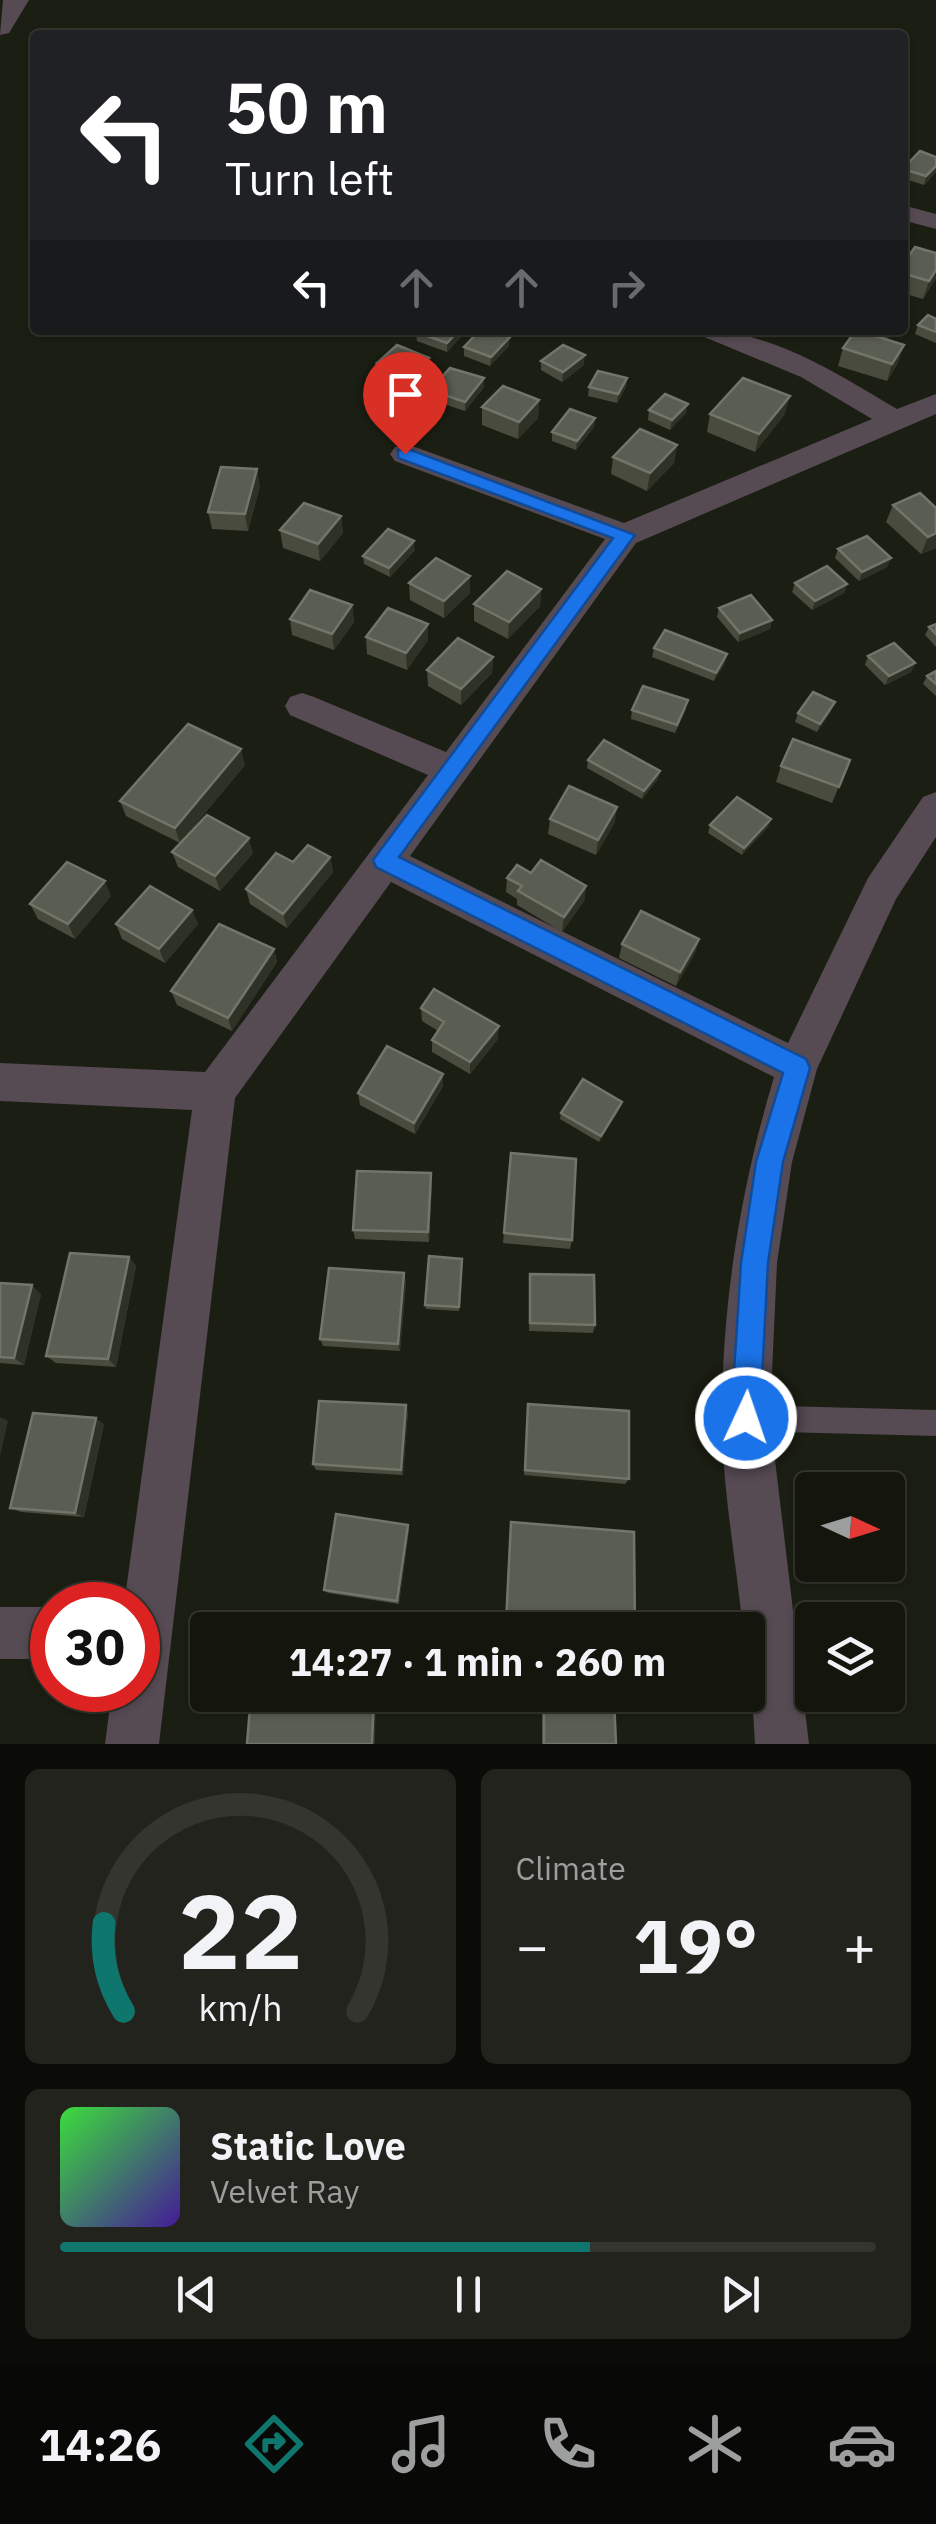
<!DOCTYPE html>
<html lang="en">
<head>
<meta charset="utf-8">
<style>
	body { margin:0; font-family:"IBM Plex Sans",sans-serif; background:#21231c; color:#f1f3f6; height:100vh; display:flex; flex-direction:column; font-size:38px; white-space:nowrap }
	* { box-sizing:border-box; margin:0 }
	p { font-size:32px; color:#9d9f9e }
	.icon { flex:none; width:55px; height:55px; fill:none; stroke:currentColor; stroke-width:2; stroke-linecap:round; stroke-linejoin:round }
	.map { position:relative; height:1744px; overflow:hidden }
	.drawer { display:flex; flex-direction:column; gap:25px; padding:25px; background:#0b0c08; flex:1 }
	.drawer>* { flex:none }
	.banner { position:absolute; left:30px; top:30px; width:878px; height:305px; border-radius:10px; box-shadow:0 2px 8px #0004,0 0 0 2px #33352e; background:#202124; color:#fff; overflow:hidden }
	.needle { width:65px; rotate:94deg }
	.fabs { position:absolute; left:795px; top:1472px; display:grid; gap:20px }
	.fabs a { display:grid; place-items:center; width:110px; height:110px; border-radius:10px; background:#14160e; box-shadow:0 2px 8px #0004,0 0 0 2px #33352e; font-size:50px }
	.speed { position:absolute; left:30px; top:1582px; display:flex; gap:20px; font-size:50px; font-weight:700; text-align:center }
	.speed>* { display:grid; place-content:center; width:130px; height:130px; border-radius:50%; background:#14160e; box-shadow:0 2px 8px #0004,0 0 0 2px #33352e; line-height:1 }
	.speed .limit { border:15px solid #d22; background:#fff; color:#111 }
	.pin { position:absolute; display:grid; place-items:center; width:85px; height:85px; color:#fff; margin:-102px -42px; border-radius:50% 50% 50% 0; rotate:-45deg; box-shadow:0 0 10px #0007 }
	.pin .icon { rotate:45deg }
	.me { position:absolute; width:110px; margin:-55px; rotate:3deg; stroke-linejoin:round; filter:drop-shadow(0 0 8px #0008) }
	.turn { display:flex; align-items:center; gap:35px; height:210px; padding:0 30px; font-size:45px }
	.turn .icon { width:130px; height:130px; stroke-width:2.5 }
	.turn b { display:block; font-size:70px; line-height:85px }
	.lanes { display:flex; align-items:center; height:95px; padding:0 30px; background:#0003; justify-content:center; gap:50px; direction:ltr }
	.lanes .off { opacity:.35 }
	.big { font-size:75px; font-weight:700; line-height:1.1 }
	.drawer .widget { flex:1; display:flex; flex-direction:column; justify-content:center; gap:15px; min-width:0; padding:0 35px; border-radius:15px; background:#21231c }
	.drawer .dial { align-items:center; gap:0 }
	.dial svg { height:260px; overflow:visible; fill:none; stroke:#33352e; stroke-width:7; stroke-linecap:round; text-anchor:middle }
	.dial text { fill:#f1f3f6; stroke:none }
	.song { display:flex; align-items:center; gap:30px }
	.cover { width:120px; height:120px; border-radius:15px; background:linear-gradient(135deg,hsl(120 70% 55%),hsl(260 70% 35%)) }
	.played { height:10px; border-radius:5px; background:linear-gradient(90deg,#0f766e 65%,#33352e 65%) }
	.keys { display:flex; justify-content:space-around; direction:ltr }
	.heat { display:flex; justify-content:space-between; align-items:center; font-size:55px; direction:ltr }
	.drawer .tiles { flex:1; display:grid; gap:25px; grid-template-columns:1fr 1fr }
	.widget:last-child { grid-column:span 2 }
	.trip { position:absolute; left:190px; top:1612px; width:575px; height:100px; border-radius:10px; background:#14160e; box-shadow:0 2px 8px #0004,0 0 0 2px #33352e; font-weight:700; line-height:100px; text-align:center }
	.dock { display:flex; height:160px; justify-content:space-around; align-items:center; background:#080906; color:#9d9f9e }
	.dock .icon { width:70px; height:70px }
	.dock .active { color:#0f766e }
	.dock b { font-size:45px; color:#f1f3f6 }
	.map>svg:first-child { display:block }
	.lines { fill:none; stroke-linecap:round; stroke-linejoin:round }
	.service { fill:#564a53; fill-rule:evenodd }
	.minor { fill:#564a53; fill-rule:evenodd }
	.tertiary { fill:#564a53; fill-rule:evenodd }
	.wall { fill:#484b3e }
	.shaded-wall { fill:#2e3125 }
	.building { fill:#5a5d51; stroke:#727569; stroke-width:2.5 }
	.route { fill:#1a73e8; stroke:#114b97; stroke-width:2.5 }
</style>
</head>
<body>
<div class="map">
<svg width="936" height="1744" viewBox="0 0 936 1744">
	<rect width="100%" height="100%" fill="#1b1e12"/>
	<g class="lines">
		<path class="service" d="M746,1405L936,1410V1436L746,1431L737,1427L733,1418L737,1409Z"/>
		<path class="minor" d="M902,205L936,214V229L902,220Z
			M699,330C771,330 836,373 897,409L936,394V414L636,543L410,856L788,1043L868,878L923,797L936,792V837L896,899L817,1069L792,1162L777,1263L770,1418L809,1744H755L748,1630H743C736,1560 722,1487 722,1417C722,1301 741,1187 774,1077L391,882L235,1098L159,1744H105L112,1690H138V1605H124L192,1110L0,1101V1063L205,1072L428,775L290,715L285,706L290,697L302,693L314,697L446,752L605,539L395,461L390,454L395,447H415L624,523L872,419L801,377L702,336Z
			M0,1607H52V1659H0Z"/>
		<path class="tertiary" d="M3,0H29L9,33L0,35Z"/>
	</g>
	<path class="wall" d="M936,157V172L924,185L902,178L903,169Z
		M936,253V278L923,299L902,293V266Z
		M936,319V343L915,334L918,325Z
		M467,330L447,352L417,341L416,332Z
		M862,330H896L886,340L898,363L887,381L838,366L843,348L878,337Z
		M509,346L490,366L464,356V347Z
		M429,358V367L410,385L378,372L377,363Z
		M541,361L584,365L562,382L541,370Z
		M627,378L626,387L617,403L588,396L589,387Z
		M484,387L465,411L431,400L430,390Z
		M539,400L538,418L518,439L482,425V407Z
		M649,410L686,413L670,430L648,420Z
		M710,414H785L755,452L707,432Z
		M595,418L594,427L576,450L552,441V432Z
		M677,445L674,463L647,491L611,474L613,457Z
		M260,486L248,531L212,529L208,512Z
		M920,493L936,548L921,554L886,522L893,505Z
		M341,516L343,533L320,561L283,548L280,530Z
		M838,549L891,558L887,567L859,581L835,558Z
		M415,550L390,577L364,564L363,556Z
		M470,576V593L444,618L410,600L409,583Z
		M795,583L847,584L844,593L812,610L792,592Z
		M541,589L540,606L508,639L474,621V604Z
		M352,605L354,622L334,650L292,635L290,619Z
		M719,608L772,620L770,629L738,642L717,617Z
		M936,624V647L925,635L929,627Z
		M366,637L428,640L407,670L367,654Z
		M654,648L725,663L714,681L652,657Z
		M868,656L915,663L911,672L885,685L865,665Z
		M493,657L492,673L461,705L428,686L427,670Z
		M936,671V696L923,684L927,676Z
		M686,709L675,733L631,719L632,710Z
		M831,711L817,732L795,722L798,713Z
		M588,760L658,779L642,799L587,768Z
		M850,760L832,803L776,782L781,766Z
		M245,765L180,843L126,816L120,801Z
		M550,819L615,822L596,855L548,834Z
		M710,825L768,827L742,855L708,833Z
		M172,852L253,853L220,891L178,867Z
		M330,857L333,872L287,928L250,904L246,889L293,862Z
		M531,873L586,886L584,901L562,932L517,905V899L506,892L507,878Z
		M111,896L75,939L38,919L30,904Z
		M192,910L198,924L165,963L122,939L116,924Z
		M699,939L695,953L676,986L619,958L622,944Z
		M274,949L277,962L232,1031L177,1005L171,991Z
		M421,1008L498,1039L470,1074L432,1052V1040L438,1031L422,1021Z
		M443,1086L415,1134L360,1105L358,1093Z
		M620,1108L599,1142L560,1119L561,1113Z
		M511,1153L572,1240L570,1249L503,1243Z
		M432,1184L429,1242L355,1239L353,1230Z
		M129,1257L136,1266L116,1367L56,1363L46,1356Z
		M462,1259L459,1311L426,1309L425,1305Z
		M404,1273L406,1282L400,1351L323,1346L320,1339Z
		M530,1274L595,1325L593,1333L529,1331Z
		M0,1283L41,1294L24,1365L0,1363Z
		M528,1404L629,1479L625,1484L524,1475Z
		M408,1411L403,1475L316,1470L313,1464Z
		M104,1424L84,1517L21,1512L10,1508Z
		M511,1522L635,1630H575L505,1624Z
		M409,1529L399,1604L328,1593L324,1590Z
		M542,1696L614,1699L616,1744H542Z"/>
	<path class="shaded-wall" d="M936,166V172L924,185L926,176Z
		M936,270V278L923,299L929,281Z
		M459,330L467,331L447,352V343Z
		M889,330H896L885,340L888,331Z
		M510,337L509,346L490,366L491,357Z
		M904,345L898,363L887,381L892,364Z
		M585,355L584,365L562,382L563,372Z
		M429,358V367L410,385V376Z
		M484,378V387L465,411V402Z
		M627,378L626,387L617,403L618,394Z
		M790,396L785,414L755,452L759,434Z
		M539,400L538,418L518,439L519,422Z
		M688,404L686,413L670,430L672,420Z
		M595,418L594,427L576,450L577,441Z
		M677,445L674,463L647,491L650,473Z
		M257,469L260,486L248,531L245,514Z
		M341,516L343,533L320,561L318,544Z
		M936,533V548L921,554L928,537Z
		M414,541L415,550L390,577L389,568Z
		M891,558L887,567L859,581L862,572Z
		M470,576V593L444,618V601Z
		M847,584L844,593L812,610L815,601Z
		M541,589L540,606L508,639L509,622Z
		M352,605L354,622L334,650L332,634Z
		M772,620L770,629L738,642L740,633Z
		M428,624V640L407,670L406,653Z
		M727,654L725,663L714,681L716,673Z
		M493,657L492,673L461,705V689Z
		M915,663L911,672L885,685L889,676Z
		M835,702L831,711L817,732L820,724Z
		M241,749L245,765L180,843L175,828Z
		M660,771L658,779L642,799L644,791Z
		M617,807L615,822L596,855L598,840Z
		M771,819L768,827L742,855L744,848Z
		M249,838L253,853L220,891L215,876Z
		M330,857L333,872L287,928L283,914Z
		M105,881L111,896L75,939L68,924Z
		M586,886L584,901L562,932L564,917Z
		M192,910L198,924L165,963L159,949Z
		M699,939L695,953L676,986L680,972Z
		M274,949L277,962L232,1031L228,1018Z
		M499,1026L498,1039L470,1074V1062Z
		M443,1074V1086L415,1134L414,1123Z
		M622,1102L620,1108L599,1142L601,1136Z
		M431,1173L432,1184L429,1242L428,1232Z
		M129,1257L136,1266L116,1367L108,1359Z
		M404,1273L406,1282L400,1351L398,1344Z
		M32,1285L41,1294L24,1365L14,1358Z
		M406,1405L408,1411L403,1475L401,1470Z
		M0,1417L8,1421L0,1456Z
		M96,1418L104,1424L84,1517L75,1513Z
		M408,1525L409,1529L399,1604L397,1601Z
		M374,1695H376L375,1744H372Z"/>
	<path class="building" d="M920,151L936,157V166L926,176L903,169Z
		M915,247L936,253V270L929,281L902,273V266Z
		M928,315L936,319V332L918,325Z
		M418,330H459L447,343L416,332Z
		M480,330H490L510,337L491,357L464,347Z
		M856,330H857L904,345L892,364L843,348Z
		M397,345L429,358L410,376L377,363Z
		M563,345L585,355L563,372L541,361Z
		M450,368L484,378L465,402L430,390Z
		M598,371L627,378L618,394L589,387Z
		M743,378L790,396L759,434L710,414Z
		M503,386L539,400L519,422L482,407Z
		M665,394L688,404L672,420L649,410Z
		M570,409L595,418L577,441L552,432Z
		M640,429L677,445L650,473L613,457Z
		M221,467L257,469L245,514L208,512Z
		M920,493L936,508V533L928,537L893,505Z
		M304,503L341,516L318,544L280,530Z
		M388,529L414,541L389,568L363,556Z
		M867,536L891,558L862,572L838,549Z
		M436,558L470,576L444,601L409,583Z
		M827,566L847,584L815,601L795,583Z
		M507,571L541,589L509,622L474,604Z
		M310,590L352,605L332,634L290,619Z
		M751,595L772,620L740,633L719,608Z
		M388,608L428,624L406,653L366,637Z
		M936,624V634L929,627Z
		M665,630L727,654L716,673L654,648Z
		M458,638L493,657L461,689L427,670Z
		M894,643L915,663L889,676L868,656Z
		M936,671V684L927,676Z
		M643,686L688,700L677,725L632,710Z
		M813,692L835,702L820,724L798,713Z
		M188,724L241,749L175,828L120,801Z
		M793,739L850,760L839,787L781,766Z
		M604,740L660,771L644,791L588,760Z
		M569,786L617,807L598,840L550,819Z
		M737,797L771,819L744,848L710,825Z
		M207,815L249,838L215,876L172,852Z
		M308,845L330,857L283,914L246,889L276,853L293,862Z
		M541,860L586,886L564,917L518,891L522,886L507,878L517,865L531,873Z
		M67,862L105,881L68,924L30,904Z
		M150,886L192,910L159,949L116,924Z
		M641,911L699,939L680,972L622,944Z
		M219,924L274,949L228,1018L171,991Z
		M434,989L499,1026L470,1062L432,1040L444,1022L421,1008Z
		M387,1046L443,1074L414,1123L358,1093Z
		M583,1079L622,1102L601,1136L561,1113Z
		M511,1153L576,1159L572,1240L504,1233Z
		M357,1171L431,1173L428,1232L353,1230Z
		M70,1253L129,1257L108,1359L46,1356Z
		M429,1256L462,1259L459,1307L425,1305Z
		M329,1268L404,1273L398,1344L320,1339Z
		M530,1274L594,1275L595,1325L530,1323Z
		M0,1283L32,1285L14,1358L0,1357Z
		M319,1401L406,1405L401,1470L313,1464Z
		M528,1404L629,1411V1479L525,1470Z
		M33,1413L96,1418L75,1513L10,1508Z
		M336,1514L408,1525L397,1601L324,1590Z
		M511,1522L634,1532L635,1630H595L506,1623Z
		M251,1695H374L372,1744H247Z
		M544,1696L614,1699L616,1744H544Z"/>
	<path class="route" d="M398,450H411L635,535L399,857L806,1059L810,1068L783,1162L768,1263L760,1418L756,1428L746,1433L735,1428L731,1418L741,1263L756,1162L783,1073L376,867L373,860L613,538L398,458Z"/>
</svg>
<div class="fabs">
<a><svg class="needle" viewBox="-14 -14 28 28"><path d="M0-13l5 13h-10z" fill="#e53935"/><path d="M0 13l5-13h-10z" fill="#9d9f9e"/></svg></a>
<a><svg class="icon" aria-label="layers" viewBox="0 0 24 24"><path d="M12 4l9 5-9 5-9-5zM3 14l9 5 9-5"/></svg></a>
</div>
<div class="speed"><div class="limit">30</div></div>
<div class="pin" style="left:405px;top:454px;background:#d93025"><svg class="icon" aria-label="arrive" viewBox="0 0 24 24"><path d="M6 21V4h12l-3 4 3 4H6"/></svg></div>
<svg class="me" style="left:746px;top:1418px" viewBox="-20 -20 40 40"><circle r="17" fill="#1a73e8" stroke="#fff" stroke-width="3"/><path d="M0-11L8 9 0 5-8 9z" fill="#fff"/></svg>
<div class="trip">14:27 · 1 min · 260 m</div>
<div class="banner">
<div class="turn"><svg class="icon" aria-label="left" viewBox="0 0 24 24"><path d="M17 20v-9H6M10 6l-5 5 5 5"/></svg><div><b>50 m</b>Turn left</div></div>
<div class="lanes"><svg class="icon" aria-label="left" viewBox="0 0 24 24"><path d="M17 20v-9H6M10 6l-5 5 5 5"/></svg><svg class="icon off" aria-label="ahead" viewBox="0 0 24 24"><path d="M12 20V5M6 11l6-6 6 6"/></svg><svg class="icon off" aria-label="ahead" viewBox="0 0 24 24"><path d="M12 20V5M6 11l6-6 6 6"/></svg><svg class="icon off" aria-label="right" viewBox="0 0 24 24"><path d="M7 20v-9h11M14 6l5 5-5 5"/></svg></div>
</div>
</div>
<section class="drawer">
<div class="tiles">
<div class="widget dial"><svg viewBox="0 0 100 80">
<path d="M14 69A42 42 0 1 1 86 69"/>
<path d="M14 69A42 42 0 0 1 8 42" stroke="#0f766e"/>
<text x="50" y="56" font-size="32" font-weight="700">22</text>
<text x="50" y="72" font-size="11">km/h</text>
</svg></div>
<div class="widget"><p>Climate</p>
<div class="heat"><a>−</a><b class="big">19°</b><a>+</a></div>
</div>
<div class="widget">
<div class="song"><i class="cover"></i><div><b>Static Love</b><p>Velvet Ray</p></div></div>
<div class="played"></div>
<div class="keys"><svg class="icon" aria-label="previous" viewBox="0 0 24 24"><path d="M18 5L8 12l10 7zM5 5v14"/></svg><svg class="icon" aria-label="pause" viewBox="0 0 24 24"><path d="M8 5v14M16 5v14"/></svg><svg class="icon" aria-label="next" viewBox="0 0 24 24"><path d="M6 5l10 7-10 7zM19 5v14"/></svg></div>
</div>
</div>
</section>
<nav class="dock">
<b>14:26</b>
<svg class="icon active" aria-label="directions" viewBox="0 0 24 24"><path d="M12 3l9 9-9 9-9-9zM9 14v-3h6M13 9l2 2-2 2"/></svg>
<svg class="icon" aria-label="music" viewBox="0 0 24 24"><path d="M9 18V5l10-2v13"/><circle cx="6" cy="18" r="3"/><circle cx="16" cy="16" r="3"/></svg>
<svg class="icon" aria-label="phone" viewBox="0 0 24 24"><path d="M5 4h4l2 5-3 2q2 4 5 5l2-3 5 2v4C11 20 4 13 5 4z"/></svg>
<svg class="icon" aria-label="climate" viewBox="0 0 24 24"><path d="M12 3v18M4 7l16 10M4 17L20 7"/></svg>
<svg class="icon" aria-label="car" viewBox="0 0 24 24"><path d="M5 17H2v-5l4-1 3-4h7l3 4 3 1v5h-3M9 17h6M6 11h13"/><circle cx="7" cy="17" r="2"/><circle cx="17" cy="17" r="2"/></svg>
</nav>
</body>
</html>
